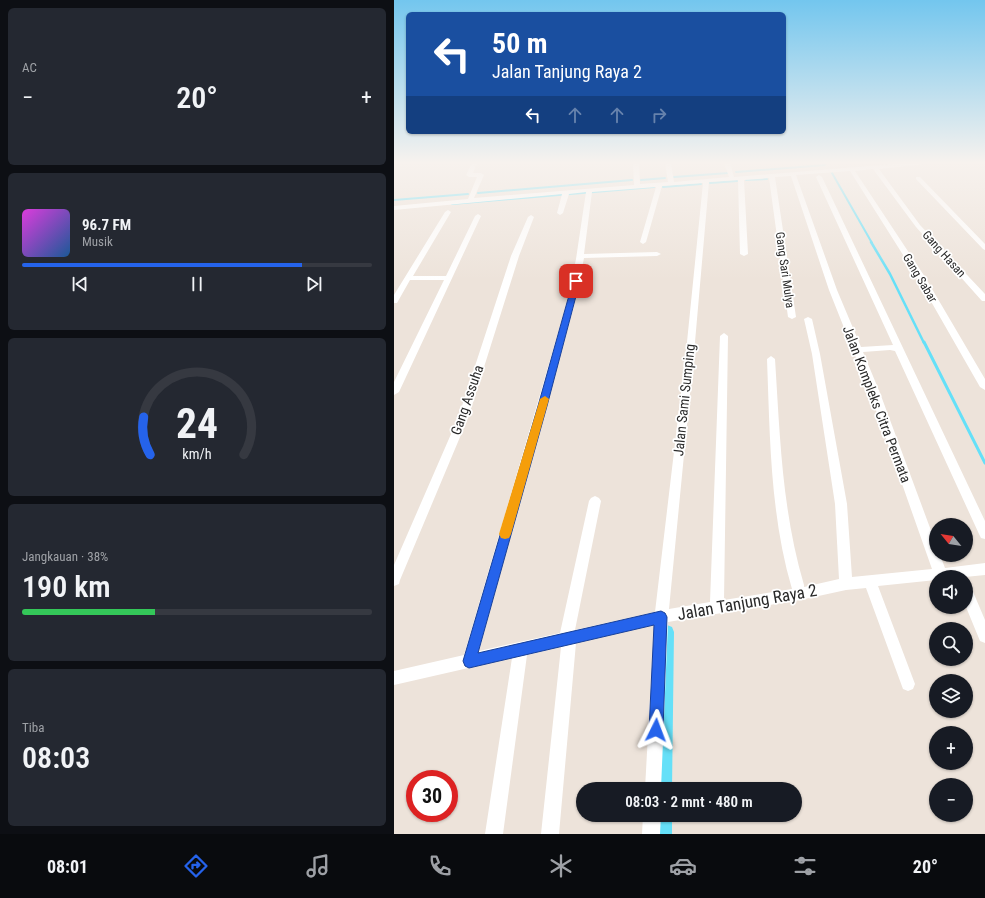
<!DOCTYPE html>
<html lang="id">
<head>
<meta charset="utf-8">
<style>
	body { margin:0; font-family:"Roboto Condensed",sans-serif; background:#242831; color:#f1f3f6; height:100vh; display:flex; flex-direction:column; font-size:15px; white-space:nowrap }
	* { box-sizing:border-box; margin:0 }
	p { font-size:13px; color:#9ea1a6 }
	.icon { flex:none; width:22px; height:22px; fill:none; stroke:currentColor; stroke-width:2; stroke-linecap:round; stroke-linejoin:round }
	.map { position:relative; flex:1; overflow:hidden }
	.sheet { display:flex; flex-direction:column; gap:8px; padding:8px; background:#0d0f14; width:394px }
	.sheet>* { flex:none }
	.banner { position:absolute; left:12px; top:12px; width:380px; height:122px; border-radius:6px; box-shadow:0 1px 3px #0004; background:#1a4fa0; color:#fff; overflow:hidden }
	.needle { width:26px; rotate:300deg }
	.tools { position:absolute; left:535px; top:518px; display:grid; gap:8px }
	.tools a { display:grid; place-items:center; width:44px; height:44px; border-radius:50%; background:#171b24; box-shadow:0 1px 3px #0004; font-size:20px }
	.speed { position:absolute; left:12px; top:770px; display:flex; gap:8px; font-size:20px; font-weight:700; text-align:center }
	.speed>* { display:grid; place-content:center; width:52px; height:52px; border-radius:50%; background:#171b24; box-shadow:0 1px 3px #0004; line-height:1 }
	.speed .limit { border:6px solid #d22; background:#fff; color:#111 }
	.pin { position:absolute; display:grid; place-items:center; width:34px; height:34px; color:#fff; margin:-17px; border-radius:8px; box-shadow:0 2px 6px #0006 }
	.me { position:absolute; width:44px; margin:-22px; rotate:3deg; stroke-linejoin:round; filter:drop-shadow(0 0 3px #0008) }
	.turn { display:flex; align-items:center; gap:14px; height:84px; padding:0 20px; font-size:18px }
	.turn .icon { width:52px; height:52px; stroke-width:2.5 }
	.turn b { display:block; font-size:28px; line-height:34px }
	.lanes { display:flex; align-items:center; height:38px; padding:0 20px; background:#0003; justify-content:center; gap:20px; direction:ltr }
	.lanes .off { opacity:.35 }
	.big { font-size:30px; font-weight:600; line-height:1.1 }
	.sheet .card { flex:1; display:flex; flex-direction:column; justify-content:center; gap:6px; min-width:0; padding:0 14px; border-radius:6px; background:#242831 }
	.sheet .dial { align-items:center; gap:0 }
	.dial svg { height:104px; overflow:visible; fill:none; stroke:#363941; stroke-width:7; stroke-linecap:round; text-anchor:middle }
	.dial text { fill:#f1f3f6; stroke:none }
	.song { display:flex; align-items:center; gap:12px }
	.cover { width:48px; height:48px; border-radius:6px; background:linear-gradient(135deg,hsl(300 70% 55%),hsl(210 70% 35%)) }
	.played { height:4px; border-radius:2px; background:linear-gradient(90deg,#2563eb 80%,#363941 80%) }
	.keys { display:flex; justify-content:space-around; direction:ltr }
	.heat { display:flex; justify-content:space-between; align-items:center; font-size:22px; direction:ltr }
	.charge { height:6px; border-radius:3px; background:linear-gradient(90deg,#34c759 38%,#363941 0) }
	.trip { position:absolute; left:182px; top:782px; width:226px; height:40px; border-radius:20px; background:#171b24; box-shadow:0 1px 3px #0004; font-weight:600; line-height:40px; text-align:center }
	.tabs { display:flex; height:64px; justify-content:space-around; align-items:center; background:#090b0e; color:#9ea1a6 }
	.tabs .icon { width:28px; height:28px }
	.tabs .on { color:#2563eb }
	.tabs b { font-size:18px; color:#f1f3f6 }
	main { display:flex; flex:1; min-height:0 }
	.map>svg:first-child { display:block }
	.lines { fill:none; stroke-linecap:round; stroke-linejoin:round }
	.stream-far2 { stroke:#65e0f8; stroke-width:2 }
	.stream-far1 { stroke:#65e0f8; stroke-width:2.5 }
	.stream { stroke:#65e0f8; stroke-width:3 }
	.canal { fill:#65e0f8; fill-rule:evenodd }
	.minor { fill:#fff; fill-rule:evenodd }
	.route { fill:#2563eb; stroke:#184099 }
	.slow { fill:#f59e0b }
	.labels { text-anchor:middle; stroke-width:3.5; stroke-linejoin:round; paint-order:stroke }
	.far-street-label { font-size:12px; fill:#2a2a2a; stroke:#fff }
	.street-label { font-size:14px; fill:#2a2a2a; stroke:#fff }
	.near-street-label { font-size:17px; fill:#2a2a2a; stroke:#fff }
</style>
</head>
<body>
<main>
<section class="sheet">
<div class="card"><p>AC</p>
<div class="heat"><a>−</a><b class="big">20°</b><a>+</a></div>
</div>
<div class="card">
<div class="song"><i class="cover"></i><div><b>96.7 FM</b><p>Musik</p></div></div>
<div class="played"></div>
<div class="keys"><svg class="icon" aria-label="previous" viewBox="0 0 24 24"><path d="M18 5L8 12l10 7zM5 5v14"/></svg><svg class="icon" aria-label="pause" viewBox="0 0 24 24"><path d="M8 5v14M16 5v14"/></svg><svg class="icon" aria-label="next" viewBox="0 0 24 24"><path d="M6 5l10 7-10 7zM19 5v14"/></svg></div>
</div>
<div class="card dial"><svg viewBox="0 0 100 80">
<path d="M14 69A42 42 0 1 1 86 69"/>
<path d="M14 69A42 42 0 0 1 9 40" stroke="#2563eb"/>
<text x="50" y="56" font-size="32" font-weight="700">24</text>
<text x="50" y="72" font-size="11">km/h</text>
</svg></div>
<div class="card"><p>Jangkauan · 38%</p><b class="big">190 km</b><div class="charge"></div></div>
<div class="card"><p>Tiba</p><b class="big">08:03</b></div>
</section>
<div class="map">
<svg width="591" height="834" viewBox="0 0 591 834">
	<rect width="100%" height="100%" fill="#ede3da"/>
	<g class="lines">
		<path class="stream-far2" d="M342,172L431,165
			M438,173L478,243
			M280,177L334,173
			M247,180L271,178
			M352,180L373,179
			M316,183L343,181
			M269,187L307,184
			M84,193L238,180
			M0,200L74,194
			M58,204L260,187"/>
		<path class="stream-far1" d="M477,242L496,274L530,343"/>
		<path class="stream" d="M530,342L591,463"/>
		<path class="canal" d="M273,625L278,627L280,632L278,789H262L266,632L268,627Z
			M260,815H278V834H260Z"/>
		<path class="minor" d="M78,163H83L79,173H87L90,175L80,198L240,185L239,163H245L246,184L274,182L271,163H277L280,182L335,177L330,163H336L340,177L512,163H540L485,169L526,225L591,294V301H588L522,227L479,169L461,171L531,277L591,379V390L586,387L523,277L456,171L402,175L443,290L467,347L499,345L422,177L425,175L428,177L591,521V539L587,538L585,534L501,351L496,350L469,352L486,393L542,544V555H546L551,568L591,563V575L571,577H542V580L484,586L521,684L519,689L514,691L509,689L472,588L452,590L406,600L274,622L267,789H251L260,625L182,643L165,834H147L167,647L133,655L109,834H91L118,658L0,685V671L70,655L173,302L182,259L192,192L175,194L169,213L166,215L163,213L168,194L0,210V206L74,199L83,177H75L72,175ZM397,176L435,290L476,393L538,569L458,577L453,504L426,354L418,319L414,317L410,319L418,354L441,504L445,579L410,587V585C388,511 386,436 381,359L377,356L373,359C376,437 376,514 398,589L330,600L334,336L330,333L326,336L316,602L275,609L301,342L315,182L344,180L346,254L350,256L354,254L350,180L375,178L394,317L398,319L402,317L381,177ZM309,183L293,342L261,612L181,630L207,501L205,498L201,496L197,498L195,501L166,633L85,651L181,302L190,258L263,256L267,254L263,252L190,254L198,192L262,187L246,242L249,244L252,242L268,186Z
			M522,177H526L591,244V250L589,249L522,179Z
			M54,210L57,212L19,276H52L81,216L84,214L87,216L5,392L0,395V382L50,280H16L3,303H0V295L51,212Z
			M137,215L140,217L125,256L74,418L6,580L5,584L0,586V565L64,418L117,256L134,217Z
			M572,585L577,587L591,620V643L586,641L572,607Z
			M249,815H267L266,834H248Z"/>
	</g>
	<linearGradient id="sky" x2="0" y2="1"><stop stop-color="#73c6ee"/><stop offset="0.58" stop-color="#f7f2ee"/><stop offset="1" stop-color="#f7f2ee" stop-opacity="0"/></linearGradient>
	<rect width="591" height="280" fill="url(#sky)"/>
	<path class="route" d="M182,279L186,281L153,406L84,653L267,611L271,613L273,617L269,730L267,735L262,737L257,735L255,730L260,625L75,668L71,666L69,661L144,406L179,281Z"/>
	<path class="slow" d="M151,396L155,399L117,534L115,538L111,539L107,538L105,534L146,399Z"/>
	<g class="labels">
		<g class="far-street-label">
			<text transform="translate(550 254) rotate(48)" y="4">Gang Hasan</text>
			<text transform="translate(391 270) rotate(82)" y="4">Gang Sari Mulya</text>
			<text transform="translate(526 278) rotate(59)" y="4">Gang Sabar</text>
		</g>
		<g class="street-label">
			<text transform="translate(73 400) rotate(-71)" y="5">Gang Assuha</text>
			<text transform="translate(290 400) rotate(-84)" y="5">Jalan Sami Sumping</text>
			<text transform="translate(483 404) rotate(69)" y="5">Jalan Kompleks Citra Permata</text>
		</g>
		<g class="near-street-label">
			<text transform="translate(353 602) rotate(-10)" y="6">Jalan Tanjung Raya 2</text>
		</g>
	</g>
</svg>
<div class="tools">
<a><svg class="needle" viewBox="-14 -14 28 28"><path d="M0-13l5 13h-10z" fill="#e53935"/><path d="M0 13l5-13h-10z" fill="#9ea1a6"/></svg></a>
<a><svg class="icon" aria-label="sound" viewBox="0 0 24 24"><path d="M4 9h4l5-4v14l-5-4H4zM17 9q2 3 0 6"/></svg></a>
<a><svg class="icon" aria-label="search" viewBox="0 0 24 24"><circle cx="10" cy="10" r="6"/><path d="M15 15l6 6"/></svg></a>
<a><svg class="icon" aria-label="layers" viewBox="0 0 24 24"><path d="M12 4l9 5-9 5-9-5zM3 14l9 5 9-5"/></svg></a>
<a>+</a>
<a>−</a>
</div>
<div class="speed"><div class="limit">30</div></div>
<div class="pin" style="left:182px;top:281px;background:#d93025"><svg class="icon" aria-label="arrive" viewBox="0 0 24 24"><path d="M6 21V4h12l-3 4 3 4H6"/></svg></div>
<svg class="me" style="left:262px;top:730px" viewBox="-20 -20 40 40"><path d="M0-17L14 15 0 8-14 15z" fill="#2563eb" stroke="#fff" stroke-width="4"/></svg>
<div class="trip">08:03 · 2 mnt · 480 m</div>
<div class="banner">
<div class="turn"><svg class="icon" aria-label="left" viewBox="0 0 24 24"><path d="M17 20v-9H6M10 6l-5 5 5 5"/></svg><div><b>50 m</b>Jalan Tanjung Raya 2</div></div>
<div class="lanes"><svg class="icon" aria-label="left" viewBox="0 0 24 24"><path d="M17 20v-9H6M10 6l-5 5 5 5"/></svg><svg class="icon off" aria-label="ahead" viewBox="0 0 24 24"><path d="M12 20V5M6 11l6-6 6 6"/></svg><svg class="icon off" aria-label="ahead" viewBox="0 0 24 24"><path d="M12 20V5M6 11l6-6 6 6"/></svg><svg class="icon off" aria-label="right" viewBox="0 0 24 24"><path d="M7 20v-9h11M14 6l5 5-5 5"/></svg></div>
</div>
</div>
</main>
<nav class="tabs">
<b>08:01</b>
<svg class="icon on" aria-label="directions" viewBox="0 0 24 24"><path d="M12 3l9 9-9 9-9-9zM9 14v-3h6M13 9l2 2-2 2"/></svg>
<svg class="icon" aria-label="music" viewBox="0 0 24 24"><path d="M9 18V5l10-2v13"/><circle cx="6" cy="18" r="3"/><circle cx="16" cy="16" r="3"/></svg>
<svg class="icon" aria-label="phone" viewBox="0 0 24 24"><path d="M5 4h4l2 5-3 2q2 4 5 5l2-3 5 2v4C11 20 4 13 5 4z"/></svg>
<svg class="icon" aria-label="climate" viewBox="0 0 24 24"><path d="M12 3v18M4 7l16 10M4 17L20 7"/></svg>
<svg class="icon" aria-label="car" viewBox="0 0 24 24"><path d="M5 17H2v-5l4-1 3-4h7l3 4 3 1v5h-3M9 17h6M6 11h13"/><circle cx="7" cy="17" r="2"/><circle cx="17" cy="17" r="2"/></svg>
<svg class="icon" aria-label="filters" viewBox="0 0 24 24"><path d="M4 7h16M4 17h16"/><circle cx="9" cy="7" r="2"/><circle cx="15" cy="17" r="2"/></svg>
<b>20°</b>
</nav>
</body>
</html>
